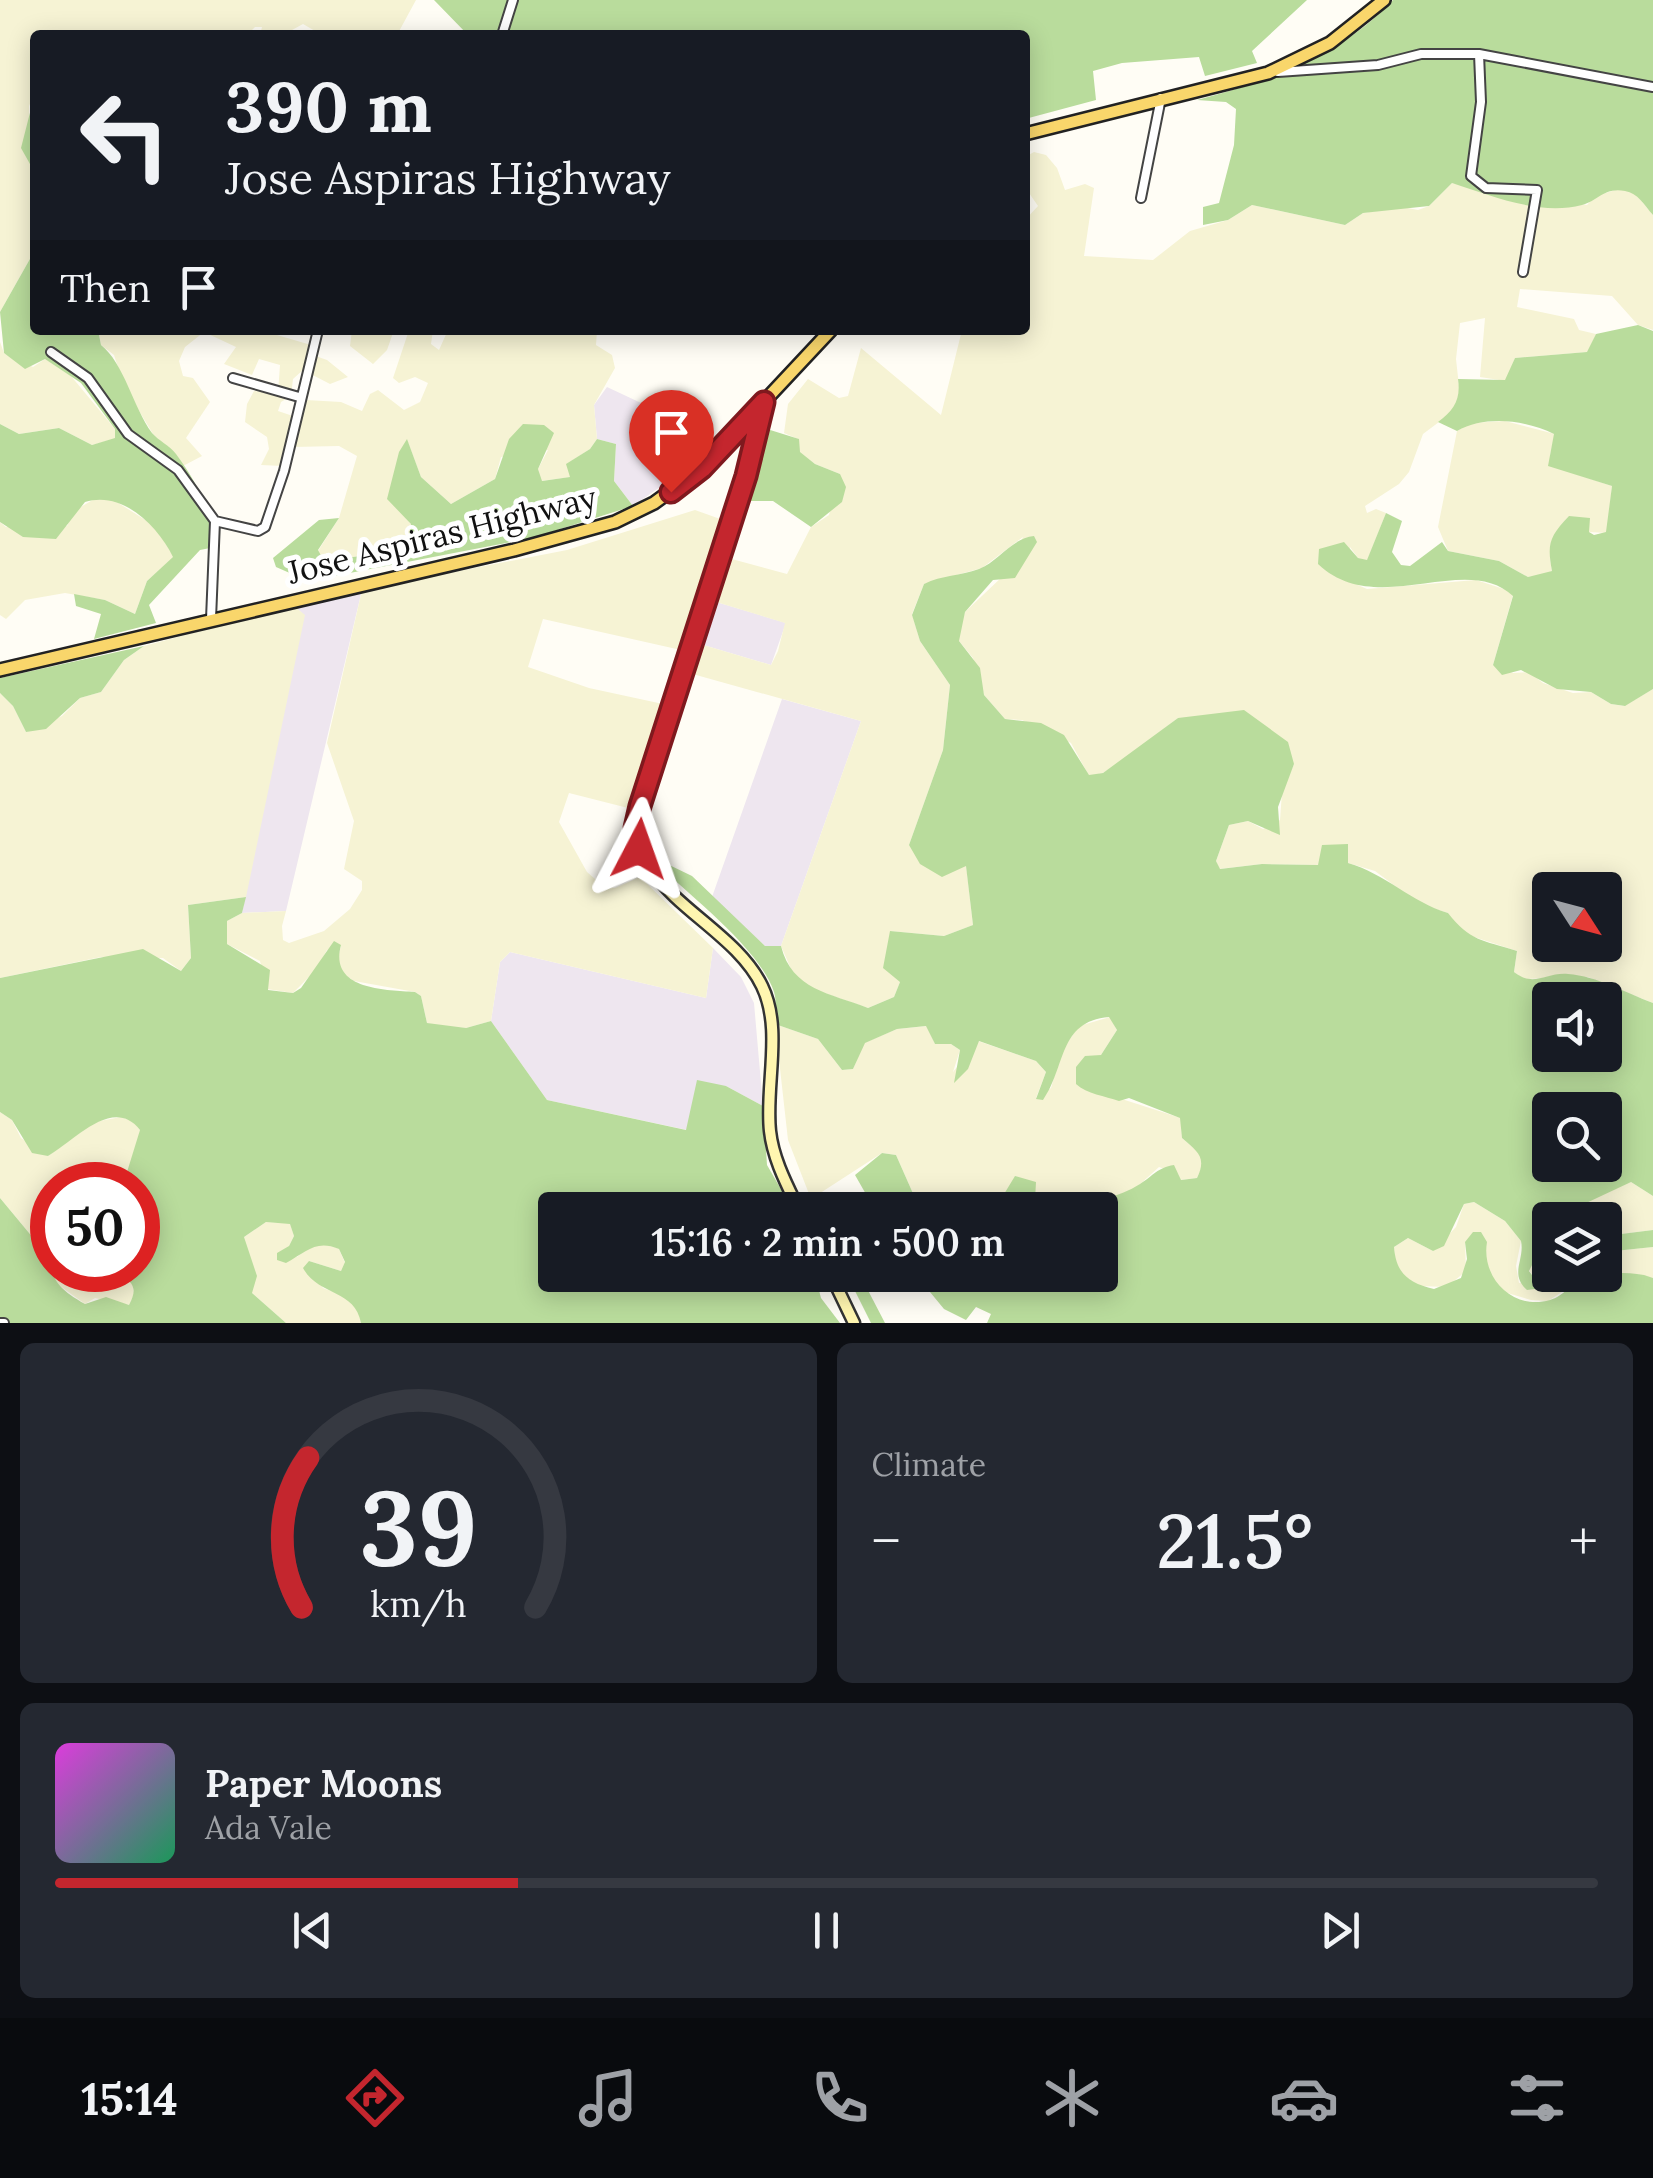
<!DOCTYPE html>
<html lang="en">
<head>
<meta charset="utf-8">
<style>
	body { margin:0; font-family:Lora,serif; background:#242831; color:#f1f3f6; height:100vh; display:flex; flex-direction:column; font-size:38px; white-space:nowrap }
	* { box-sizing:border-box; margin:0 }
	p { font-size:32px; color:#9ea1a6 }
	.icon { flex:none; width:55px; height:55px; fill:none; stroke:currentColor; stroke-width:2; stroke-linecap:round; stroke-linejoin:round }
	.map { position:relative; height:1323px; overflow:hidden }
	.drawer { display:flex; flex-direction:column; gap:20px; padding:20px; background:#0d0f14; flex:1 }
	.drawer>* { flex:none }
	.guide { position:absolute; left:30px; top:30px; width:1000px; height:305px; border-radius:10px; box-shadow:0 5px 25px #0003; background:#171b24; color:#f1f3f6; overflow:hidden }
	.needle { width:65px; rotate:126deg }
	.fabs { position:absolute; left:1532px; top:872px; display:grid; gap:20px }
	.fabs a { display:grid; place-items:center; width:90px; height:90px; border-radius:10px; background:#171b24; box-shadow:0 5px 25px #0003; font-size:50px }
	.speed { position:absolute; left:30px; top:1162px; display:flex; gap:20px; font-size:50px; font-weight:700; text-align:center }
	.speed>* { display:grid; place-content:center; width:130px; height:130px; border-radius:50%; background:#171b24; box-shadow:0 5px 25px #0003; line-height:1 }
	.speed .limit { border:15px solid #d22; background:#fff; color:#111 }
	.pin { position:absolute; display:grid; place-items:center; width:85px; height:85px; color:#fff; margin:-102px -42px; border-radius:50% 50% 50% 0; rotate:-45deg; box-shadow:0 0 10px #0007 }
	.pin .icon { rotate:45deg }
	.me { position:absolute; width:110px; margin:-55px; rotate:4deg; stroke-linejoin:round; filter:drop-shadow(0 0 8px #0008) }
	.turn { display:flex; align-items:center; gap:35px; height:210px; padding:0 30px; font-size:45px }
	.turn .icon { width:130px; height:130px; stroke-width:2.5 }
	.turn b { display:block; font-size:70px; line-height:85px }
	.then { display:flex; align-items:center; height:95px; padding:0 30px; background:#0003; gap:20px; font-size:38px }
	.big { font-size:75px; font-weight:600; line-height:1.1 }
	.drawer .card { flex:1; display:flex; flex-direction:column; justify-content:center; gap:15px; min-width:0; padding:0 35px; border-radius:15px; background:#242831 }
	.drawer .dial { align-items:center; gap:0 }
	.dial svg { height:260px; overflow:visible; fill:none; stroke:#363941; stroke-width:7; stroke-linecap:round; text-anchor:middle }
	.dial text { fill:#f1f3f6; stroke:none }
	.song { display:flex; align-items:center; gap:30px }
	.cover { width:120px; height:120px; border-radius:15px; background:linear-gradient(135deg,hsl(300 70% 55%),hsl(150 70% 35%)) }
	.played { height:10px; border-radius:5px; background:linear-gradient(90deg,#c4262e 30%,#363941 30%) }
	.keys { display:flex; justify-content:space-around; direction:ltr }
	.heat { display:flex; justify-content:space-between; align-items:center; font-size:55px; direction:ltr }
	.drawer .tiles { flex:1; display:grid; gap:20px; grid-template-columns:1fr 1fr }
	.card:last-child { grid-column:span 2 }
	.trip { position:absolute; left:538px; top:1192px; width:580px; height:100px; border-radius:10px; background:#171b24; box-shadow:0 5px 25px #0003; font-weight:600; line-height:100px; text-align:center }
	.menu { display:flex; height:160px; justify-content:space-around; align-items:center; background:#090b0e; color:#9ea1a6 }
	.menu .icon { width:70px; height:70px }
	.menu .selected { color:#c4262e }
	.menu b { font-size:45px; color:#f1f3f6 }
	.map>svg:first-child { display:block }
	.industrial { fill:#eee6ef }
	.farmland { fill:#f6f3d4; fill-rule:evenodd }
	.forest { fill:#b9dc9c; fill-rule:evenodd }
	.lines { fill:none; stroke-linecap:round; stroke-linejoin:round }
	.street-casing { stroke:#444; stroke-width:12 }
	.secondary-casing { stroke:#333; stroke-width:15 }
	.primary-casing { stroke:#222; stroke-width:16 }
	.street { stroke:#fff; stroke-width:8 }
	.secondary { stroke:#fff6b0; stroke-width:10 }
	.primary { stroke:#f9d66b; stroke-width:11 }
	.route-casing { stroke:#7f191e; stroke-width:25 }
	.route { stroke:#c4262e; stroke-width:18 }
	.labels { text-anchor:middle; stroke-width:10; stroke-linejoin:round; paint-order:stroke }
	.street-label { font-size:32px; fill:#111; stroke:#fff }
</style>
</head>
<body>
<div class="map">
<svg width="1653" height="1323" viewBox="0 0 1653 1323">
	<rect width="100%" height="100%" fill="#fffdf5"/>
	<path class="industrial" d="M607,387L688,425L658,463L670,480L633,506L614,481L616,444L597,439L594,405Z
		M362,590L286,911L242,913L304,615L294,606Z
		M713,601L786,623L771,665L700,644Z
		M782,699L861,721L781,946H765L712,897Z
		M713,948L741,977L754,1003L763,1106L726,1086L687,1130L547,1100L491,1021L500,962L510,952L706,998Z"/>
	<path class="farmland" d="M0,0H416L397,35H322L303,24L283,35H260L262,27H255L247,35H35V93L29,106L35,250L0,312Z
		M1034,152L1046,155L1057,168L1065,190L1085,184L1094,188L1084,256L1153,260L1190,231L1228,220L1252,205L1345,225L1363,213L1402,207L1418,210L1429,206L1452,183L1587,205L1595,196L1619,189L1635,193L1653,215V330L1638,325L1612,296L1520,289L1517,307L1574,319L1579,330L1596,334L1588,352L1515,358L1506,381L1480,377L1485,318L1460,323L1456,359L1460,395L1451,413L1423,434L1409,472L1399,484L1365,506L1367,513L1376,509L1386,513L1367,561L1358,558L1350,547L1351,582L1367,589L1476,580L1507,590L1513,595L1493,665L1513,673L1529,672L1543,683L1573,693L1591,692L1611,704L1624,706L1653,689V1003L1588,977L1523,979L1514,972L1517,951L1465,934L1457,929L1448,913L1419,904L1375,871L1348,863V845L1318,865L1262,864L1219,869L1216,861L1229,825L1248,821L1263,829L1280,820L1282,792L1294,764L1178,718L1126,758L1103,773L1089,776L1071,743L1022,720L1005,719L984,695L973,658L959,641V630L965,612L1003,576L1023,537L982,568L924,584L912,614L920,641L950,685L943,750L909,845L954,868L966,865L973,925L944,936L890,931L900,982L894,997L868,1008L803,986L794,976L781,946L861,721L689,673L700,644L771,665L778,651L785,623L713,601L728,558L787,574L811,527L829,515L840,474L815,464L799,452L798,439L784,433L788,404L808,379L839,398L848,396L861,348L941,415L962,330H1025V220L1038,206L1025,187V157ZM1550,890H1605V945H1550Z
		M98,330H260L311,345L310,354L327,360L348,377L330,384L303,370L293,379L291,396L281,402L278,411L293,416L298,415L306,400L341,402L362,411L370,394L378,390L404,410L420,402L428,383L415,377L399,383L393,378L409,330H433L431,344L439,350L448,330H597L596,345L612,355L615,368L594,405L597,439L590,449L567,464L571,477L541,481L538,469L548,450L501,457L495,479L451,504L421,477L407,440L395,472L400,510L411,524L408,543L382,553L324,561L318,551L339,518L357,456L339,446L293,447L283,466L261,465L269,449L267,437L245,422L247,404L254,391L278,393L280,365L259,359L252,375L224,364L236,347L204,332L185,347L179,361L183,376L193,378L210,402L186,438L202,456L183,466L153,434L124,386L114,355L101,345Z
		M352,330H394L387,350L373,364L350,346Z
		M0,342L4,353L33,367L45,359L66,370L115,429V439L92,445L59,428L19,434L0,424Z
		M1505,421L1555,434L1550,455L1576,474L1612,486L1607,533L1589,532V518L1550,558L1552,571L1543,575L1528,577L1499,561L1448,551L1438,527L1457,431L1470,423Z
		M96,498L112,499L155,526L174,557L147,581L135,614L105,600L65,593L25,600L6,619L0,615V522L6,527L67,526L74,511Z
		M695,510L723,520L681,650L543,619L528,667L589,688L663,704L632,809L569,793L559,822L587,872L602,885L615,888L640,877L713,948L706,998L510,952L500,962L491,1021L466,1028L440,1027L427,1023L421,996L415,992L354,981L339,971L336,964L341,946L327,950L316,970L293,993L267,989L260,961L227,944V921L242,913L286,911L282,926L283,940L289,943L324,931L350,909L362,890V881L344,869L354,821L327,743L362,590L567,550Z
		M294,606L305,615L246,897L188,905L191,958L181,971L163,958L101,957L0,978V693L13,706L26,732L62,716L80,698L101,692L124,660L144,646Z
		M1110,1017L1117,1030L1101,1055L1103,1093L1181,1118L1182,1138L1202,1155L1203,1165L1197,1178L1180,1180L1178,1174L1159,1167L1137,1187L1113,1199L1074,1202L1035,1199L1016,1176L998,1204L942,1210L915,1198L896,1155L882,1153L811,1199L788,1140L775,1024L818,1039L842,1070L853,1069L864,1043L897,1029L927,1026L935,1044H951L960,1050L953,1072L978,1041L1036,1061L1046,1072L1036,1098L1051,1088L1062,1050L1079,1026Z
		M0,1112L12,1120L21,1138L48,1156L94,1122L121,1117L133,1121L140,1130L138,1141L123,1185H52V1230L39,1245L0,1198Z
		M1631,1182L1653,1196V1230L1605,1236V1220H1555L1618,1184Z
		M1474,1202L1505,1221L1521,1241L1516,1266L1519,1283L1588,1275L1548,1301L1531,1300L1504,1292L1492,1281L1484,1258L1465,1242L1466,1271L1447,1287L1419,1286L1404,1276L1395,1267L1394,1247L1408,1238L1433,1251L1456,1227L1464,1204Z
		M266,1222L290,1223L294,1236L289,1246L297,1257L310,1246L326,1243L339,1249L345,1263L341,1271L309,1261L323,1288L348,1297L359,1308L361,1323H286L252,1293L244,1237Z
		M1550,1230V1273L1535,1279L1529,1270Z
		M1653,1247V1278L1605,1273V1252Z
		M52,1264V1270L121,1274L133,1284L134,1295L129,1305L95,1298L85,1304L53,1281L49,1266Z"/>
	<path class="forest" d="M434,0H1307L1252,51L1257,63L1205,76L1199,57L1122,63L1093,71L1096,100L1025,119V35H468Z
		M1393,0H1653V215C1644,205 1638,193 1625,191C1604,187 1598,201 1582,205C1539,216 1493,196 1452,183L1429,206L1363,213L1345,225L1252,205L1228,220L1203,225V207L1219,203L1234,145L1236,109L1226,102L1197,100C1271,81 1339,57 1393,0Z
		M35,93V173L21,148Z
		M35,250V330H98L101,345C124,363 133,407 152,433C159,441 169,445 176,454C197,482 211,512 220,546L200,550L149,605L156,623L94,639L101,614L76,606L74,594L105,600L135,614L147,581L173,557C158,526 122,490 85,502L56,539L23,537L0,522V424L19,434L59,428L92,445L115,438V429L81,383L45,359L25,369L4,353L0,312Z
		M1638,325L1653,331V689L1625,706L1611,704L1591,692L1557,689L1521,670L1502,675L1493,665L1513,596C1465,551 1377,620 1318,564L1319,549L1344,542L1358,558L1367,560L1386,513L1402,521L1392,552L1401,565L1410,566L1442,542L1448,551L1499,561L1528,577L1552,571C1547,544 1549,537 1569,516L1590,518L1589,532L1594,535L1606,532L1612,486L1548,466L1554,434C1526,420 1485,415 1457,431L1438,422C1454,410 1461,400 1458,379L1505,380L1515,358L1587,352L1596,334Z
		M523,424L544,425L554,433L538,469L542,481L570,477L566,464L590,449L597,439L616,444L614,481L633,506L532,538L308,581L276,567L273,558L319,520L339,518L318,550L324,561L382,553L408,543L411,524L387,499L399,452L407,439L421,477L451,504L495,479L509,439Z
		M767,429L799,439L800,452L815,464L840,474L846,487L842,502L811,527L773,501H743Z
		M1034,536L1037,542L1015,578L993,580L965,612L959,641L980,668L984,695L1005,719L1041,723L1064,735L1089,775L1103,773L1178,718L1244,710L1288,742L1294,764L1278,807L1280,835L1248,821L1229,825L1216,861L1220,869L1262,864L1318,865L1322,845L1348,844V863C1386,874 1411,902 1448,913C1470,941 1482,940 1517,951L1514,972C1534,988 1546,972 1568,974C1597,976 1626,993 1653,1003V1196L1631,1182L1550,1220V1230L1529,1271L1535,1279L1550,1273L1576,1275L1557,1286L1527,1290C1509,1274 1525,1260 1521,1241L1505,1221L1474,1202L1464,1204L1444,1246L1433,1251L1408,1238L1394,1247C1396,1273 1408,1283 1434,1289L1461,1278L1467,1259L1465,1242L1473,1232H1481L1487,1242C1481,1277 1512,1311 1550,1300C1565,1296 1576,1278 1591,1275C1607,1272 1625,1272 1644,1275L1653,1278V1323H987L991,1314L976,1307L966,1320L944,1309L916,1275H1100V1210H974L998,1204L1015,1176L1036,1182L1035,1200C1074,1203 1109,1204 1140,1184C1154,1175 1157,1168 1174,1165L1181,1180L1197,1178C1207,1157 1198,1152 1182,1138L1180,1118L1129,1098L1119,1101C1105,1096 1087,1094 1076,1084V1067L1085,1056L1101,1055L1117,1030L1109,1017C1058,1021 1066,1068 1043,1100L1036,1099L1046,1072L1036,1061L979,1041L968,1069L954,1083L960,1050L951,1044H935L926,1026L897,1029L865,1043L853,1069L842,1070L818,1039L775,1024C775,1013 777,1002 774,992C760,949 689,895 656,863L661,861L692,876L765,946H781C792,990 830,993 868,1008L894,997L900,982L883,968L890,931L944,936L973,925L966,866L942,877L920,864L909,845L943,750L950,685L920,641L912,615L924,584C942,575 960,576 979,569C999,561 1012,538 1034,536ZM1550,1000H1605V1055H1550ZM1550,1110H1605V1165H1550Z
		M144,646L124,660L101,692L80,698L46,729L26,732L13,706L0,693V678Z
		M246,897L242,913L227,921V944L270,970L268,990L293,993L301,988L334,941L341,945C329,989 382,990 415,992L421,996L427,1023L466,1028L491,1021L547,1100L686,1130L697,1080L726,1086L763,1106L767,1165L793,1210H555V1275H815L821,1298L840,1323H361C355,1289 318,1296 303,1268L309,1261L341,1271L345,1262L339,1249C316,1239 306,1252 286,1263L277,1260V1253L289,1246L294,1236L290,1224L266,1222L244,1237L257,1276L252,1293L286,1323H0V1198L39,1245L52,1230C52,1271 44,1281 85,1304L106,1297L129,1305C145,1276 116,1277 96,1270H138L145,1230L138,1228V1185H123L140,1130C113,1095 73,1142 48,1156L32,1153L12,1120L0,1112V978L143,949L181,971L191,958L188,905Z
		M882,1153L896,1155L915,1198L942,1210H875L855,1175Z
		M1653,1230V1247L1605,1252V1236Z
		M847,1275H860L885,1323H871Z"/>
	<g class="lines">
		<g class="street-casing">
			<path id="street" d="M502,35L513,0
				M1479,54L1481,102L1471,176L1486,188L1537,190L1523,272
				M1278,72L1378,65L1421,54H1479L1653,87
				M1141,198L1161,98
				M51,352L88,378L128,434L178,470L215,521L258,531L265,527L284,471L318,330
				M233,378L299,397
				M211,619L215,521
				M0,1323H4"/>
		</g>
		<g class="secondary-casing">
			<path id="secondary" d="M764,403L746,476L640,806C621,892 729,918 762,986C783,1029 765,1085 770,1131C773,1159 787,1185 799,1210
				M831,1275L854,1323"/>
		</g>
		<g class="primary-casing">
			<path id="primary" d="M1025,134L1268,73L1330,43L1384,0
				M0,670L514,550L615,522L654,503L702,468L831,330"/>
		</g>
		<use href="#street" class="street"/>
		<use href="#secondary" class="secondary"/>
		<use href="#primary" class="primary"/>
	</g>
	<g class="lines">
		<g class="route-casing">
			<path id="route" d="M639,849L635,828L640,806L746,476L764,402L702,468L671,492"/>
		</g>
		<use href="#route" class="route"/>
	</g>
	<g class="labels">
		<g class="street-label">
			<text transform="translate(442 535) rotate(-14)" y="11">Jose Aspiras Highway</text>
		</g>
	</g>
</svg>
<div class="fabs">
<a><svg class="needle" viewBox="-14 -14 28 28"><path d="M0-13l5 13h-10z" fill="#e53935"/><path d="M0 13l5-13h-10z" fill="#9ea1a6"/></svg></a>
<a><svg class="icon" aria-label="sound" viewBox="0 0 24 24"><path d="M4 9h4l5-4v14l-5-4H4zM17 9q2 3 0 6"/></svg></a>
<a><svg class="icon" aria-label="search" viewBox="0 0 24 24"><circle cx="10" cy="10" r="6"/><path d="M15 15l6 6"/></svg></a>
<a><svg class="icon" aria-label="layers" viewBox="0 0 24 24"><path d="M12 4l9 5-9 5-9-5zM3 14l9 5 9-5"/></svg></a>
</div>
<div class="speed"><div class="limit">50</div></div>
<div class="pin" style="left:671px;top:492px;background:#d93025"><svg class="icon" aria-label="arrive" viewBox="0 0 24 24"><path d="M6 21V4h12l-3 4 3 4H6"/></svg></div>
<svg class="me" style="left:639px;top:849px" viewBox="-20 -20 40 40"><path d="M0-17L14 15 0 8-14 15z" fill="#c4262e" stroke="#fff" stroke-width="4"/></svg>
<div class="trip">15:16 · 2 min · 500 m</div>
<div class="guide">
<div class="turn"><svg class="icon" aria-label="left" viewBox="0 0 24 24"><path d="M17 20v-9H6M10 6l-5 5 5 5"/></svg><div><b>390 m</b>Jose Aspiras Highway</div></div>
<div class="then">Then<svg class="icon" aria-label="arrive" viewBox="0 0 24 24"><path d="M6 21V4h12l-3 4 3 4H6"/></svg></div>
</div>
</div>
<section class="drawer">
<div class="tiles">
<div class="card dial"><svg viewBox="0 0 100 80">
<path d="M14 69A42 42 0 1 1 86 69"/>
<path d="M14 69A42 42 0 0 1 16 23" stroke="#c4262e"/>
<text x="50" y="56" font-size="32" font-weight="700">39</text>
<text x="50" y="72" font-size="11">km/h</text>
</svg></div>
<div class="card"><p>Climate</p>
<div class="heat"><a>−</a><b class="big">21.5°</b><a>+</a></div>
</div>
<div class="card">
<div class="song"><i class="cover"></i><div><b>Paper Moons</b><p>Ada Vale</p></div></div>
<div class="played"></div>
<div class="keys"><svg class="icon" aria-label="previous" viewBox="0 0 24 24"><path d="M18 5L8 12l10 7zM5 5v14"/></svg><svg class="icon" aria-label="pause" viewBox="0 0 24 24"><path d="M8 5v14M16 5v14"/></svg><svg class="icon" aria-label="next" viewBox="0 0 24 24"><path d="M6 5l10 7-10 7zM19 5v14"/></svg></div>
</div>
</div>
</section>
<nav class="menu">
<b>15:14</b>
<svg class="icon selected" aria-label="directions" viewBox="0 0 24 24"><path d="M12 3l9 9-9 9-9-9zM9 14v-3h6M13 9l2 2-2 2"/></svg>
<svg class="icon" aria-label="music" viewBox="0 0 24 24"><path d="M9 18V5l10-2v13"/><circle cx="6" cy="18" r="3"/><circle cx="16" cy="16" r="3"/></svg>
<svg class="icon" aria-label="phone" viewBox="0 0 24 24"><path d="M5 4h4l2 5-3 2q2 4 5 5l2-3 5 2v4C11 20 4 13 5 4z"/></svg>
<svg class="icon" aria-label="climate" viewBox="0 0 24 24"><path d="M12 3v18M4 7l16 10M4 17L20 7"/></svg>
<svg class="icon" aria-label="car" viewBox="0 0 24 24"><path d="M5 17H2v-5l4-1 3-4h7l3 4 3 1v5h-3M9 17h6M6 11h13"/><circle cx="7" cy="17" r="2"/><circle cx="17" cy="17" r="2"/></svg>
<svg class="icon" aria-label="filters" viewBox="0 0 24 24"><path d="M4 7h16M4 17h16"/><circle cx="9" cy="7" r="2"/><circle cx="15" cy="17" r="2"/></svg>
</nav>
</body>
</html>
